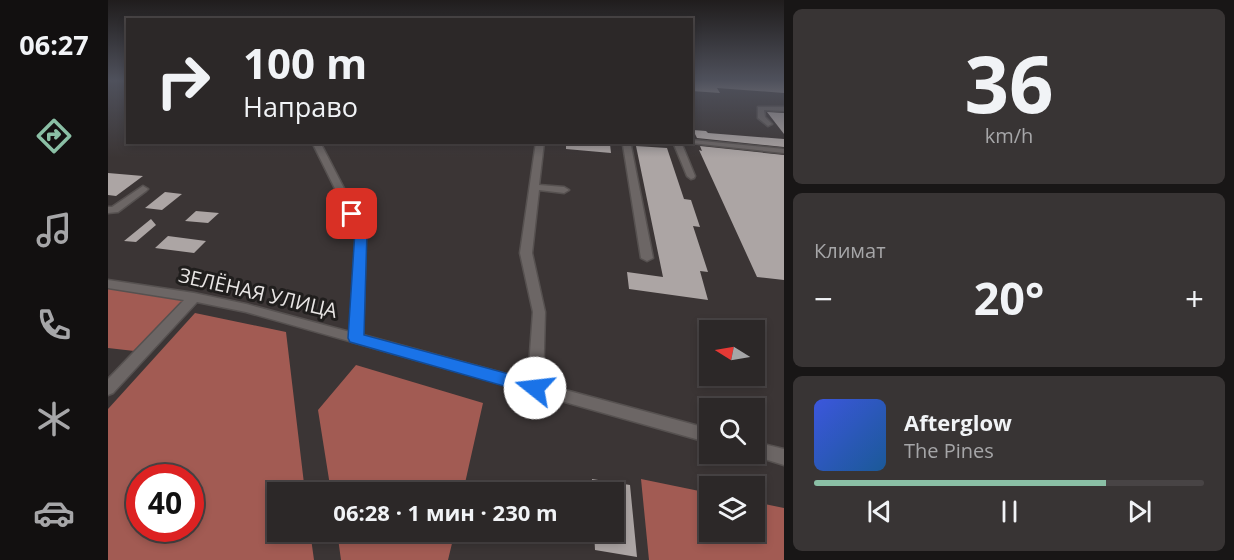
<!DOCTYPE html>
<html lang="ru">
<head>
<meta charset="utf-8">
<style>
	body { margin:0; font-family:"Open Sans",sans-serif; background:#383434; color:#f1f3f6; height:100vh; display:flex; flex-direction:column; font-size:22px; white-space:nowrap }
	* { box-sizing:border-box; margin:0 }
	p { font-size:20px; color:#a6a6a8 }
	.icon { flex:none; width:33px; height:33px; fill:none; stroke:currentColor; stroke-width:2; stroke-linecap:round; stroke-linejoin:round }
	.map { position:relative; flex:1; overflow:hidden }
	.panel { display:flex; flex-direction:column; gap:9px; padding:9px; background:#181616; width:450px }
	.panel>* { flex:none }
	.banner { position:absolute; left:18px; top:18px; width:567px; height:126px; border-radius:0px; box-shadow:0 3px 9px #0003,0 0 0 2px #484445; background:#2c2828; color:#f1f3f6; overflow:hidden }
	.needle { width:39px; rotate:281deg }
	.controls { position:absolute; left:591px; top:320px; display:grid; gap:12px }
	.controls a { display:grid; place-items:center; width:66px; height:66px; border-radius:0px; background:#2c2828; box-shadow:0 3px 9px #0003,0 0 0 2px #484445; font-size:30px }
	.speed { position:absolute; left:18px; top:464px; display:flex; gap:12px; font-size:30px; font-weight:700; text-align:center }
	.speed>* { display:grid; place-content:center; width:78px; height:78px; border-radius:50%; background:#2c2828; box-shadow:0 3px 9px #0003,0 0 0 2px #484445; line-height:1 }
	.speed .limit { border:9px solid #d22; background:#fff; color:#111 }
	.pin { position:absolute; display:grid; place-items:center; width:51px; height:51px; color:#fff; margin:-26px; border-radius:12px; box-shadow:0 3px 9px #0006 }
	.me { position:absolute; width:66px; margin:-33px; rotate:286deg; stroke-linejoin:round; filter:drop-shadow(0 0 4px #0008) }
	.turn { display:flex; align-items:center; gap:21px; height:126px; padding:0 18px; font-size:27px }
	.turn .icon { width:78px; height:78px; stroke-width:2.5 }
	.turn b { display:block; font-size:42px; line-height:51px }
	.big { font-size:45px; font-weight:700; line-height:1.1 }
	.panel .card { flex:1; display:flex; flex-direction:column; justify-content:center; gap:9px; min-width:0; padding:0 21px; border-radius:9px; background:#383434 }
	.panel .dial { align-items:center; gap:0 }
	.dial b { font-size:78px; line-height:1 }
	.song { display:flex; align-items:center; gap:18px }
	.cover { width:72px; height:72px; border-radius:9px; background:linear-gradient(135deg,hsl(230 70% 55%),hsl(210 70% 35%)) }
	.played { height:6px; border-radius:3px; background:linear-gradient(90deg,#8abfa5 75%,#484445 75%) }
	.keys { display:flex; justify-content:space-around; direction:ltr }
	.heat { display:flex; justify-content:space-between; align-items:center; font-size:33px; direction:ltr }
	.trip { position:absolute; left:159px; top:482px; width:357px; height:60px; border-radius:0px; background:#2c2828; box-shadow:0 3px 9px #0003,0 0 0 2px #484445; font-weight:700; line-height:60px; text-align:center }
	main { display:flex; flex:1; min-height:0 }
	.tabs { display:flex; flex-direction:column; width:108px; justify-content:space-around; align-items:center; background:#121010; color:#a6a6a8 }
	.tabs .icon { width:42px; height:42px }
	.tabs .selected { color:#8abfa5 }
	.tabs b { font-size:27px; color:#f1f3f6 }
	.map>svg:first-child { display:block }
	.forest { fill:#a25b53; fill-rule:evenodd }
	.building { fill:#aca5a4 }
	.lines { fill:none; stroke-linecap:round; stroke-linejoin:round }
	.minor-casing { stroke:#565150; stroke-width:3 }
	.minor { fill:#6c6665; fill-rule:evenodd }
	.route { fill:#1a73e8; stroke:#114b97; stroke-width:1.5 }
	.labels { text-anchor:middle; stroke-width:6; stroke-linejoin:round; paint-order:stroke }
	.street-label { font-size:20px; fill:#e9e6e5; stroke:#201e1d }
</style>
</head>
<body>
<main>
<nav class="tabs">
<b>06:27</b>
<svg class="icon selected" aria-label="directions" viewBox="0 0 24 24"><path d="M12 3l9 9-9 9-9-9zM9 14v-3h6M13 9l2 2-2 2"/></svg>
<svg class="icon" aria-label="music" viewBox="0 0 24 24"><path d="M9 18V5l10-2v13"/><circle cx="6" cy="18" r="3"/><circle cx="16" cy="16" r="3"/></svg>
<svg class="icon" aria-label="phone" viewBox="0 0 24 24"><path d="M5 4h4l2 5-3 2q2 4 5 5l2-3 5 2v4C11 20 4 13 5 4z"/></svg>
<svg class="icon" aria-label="climate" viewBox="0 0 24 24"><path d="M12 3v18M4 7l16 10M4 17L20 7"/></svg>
<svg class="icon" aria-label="car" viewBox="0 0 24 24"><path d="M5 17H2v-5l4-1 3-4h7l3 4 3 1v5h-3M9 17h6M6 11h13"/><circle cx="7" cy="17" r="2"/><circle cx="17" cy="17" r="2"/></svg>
</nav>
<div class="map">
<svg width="676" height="560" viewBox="0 0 676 560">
	<rect width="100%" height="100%" fill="#3b3535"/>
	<path class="forest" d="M0,284L86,297L35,352L0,348Z
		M87,313L178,332L197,492H170V531H202L206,560H0V409ZM32,477H82V528H32Z
		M248,365L375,403L355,492H223L210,410Z
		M533,479L601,493L602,531H646L647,502L676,508V560H541Z
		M229,531H347L340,560H233Z"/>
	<path class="building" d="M584,80H676V93L609,88L612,93L584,91Z
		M659,112L676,113V134Z
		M585,130L598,131L600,133L676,139V147L589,138Z
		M458,142L502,144L503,153L458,149Z
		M528,146L559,148L576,199L583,200L592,227L585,226L600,272L592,271L600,300L521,289L519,272L555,277Z
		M592,146L676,155V280L649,277L591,150L594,151Z
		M0,173L35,176L8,196L0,195Z
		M57,192L74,194L54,210L37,208Z
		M88,211L111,213L100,223L77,221Z
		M43,219L48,225L28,242L16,241Z
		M60,236L98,241L86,253L47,248Z
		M484,479L522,485L529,557L487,550L486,531H506V492H485Z"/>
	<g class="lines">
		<g class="minor-casing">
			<path id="minor" d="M650,107H676V111L656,110L657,117L664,124L660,126L650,118Z
				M584,140L676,149V153L574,142H584Z
				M204,142H212L258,231L255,335L420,380L425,312L412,253L428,142H436L431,185L456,187L461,190L456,193L431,190L424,253L437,312L435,384L602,429V443L138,312L89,302L5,393L0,395V379L76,300L0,288V280L86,293L138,304L242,332L248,231Z
				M518,142H528L523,146L545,258L539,261L533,258L515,145Z
				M565,142H573L587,176L586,178L583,179L579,176Z
				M35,186L40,189L38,191L10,212L0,213V207H4Z
				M646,442L676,449V465L640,454L646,453Z"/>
		</g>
		<use href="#minor" class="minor"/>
	</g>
	<linearGradient id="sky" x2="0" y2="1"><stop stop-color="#201d1d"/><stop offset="0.51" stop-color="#4f515c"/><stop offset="1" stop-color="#4f515c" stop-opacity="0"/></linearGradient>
	<rect width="676" height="158" fill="url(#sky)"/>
	<path class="route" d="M244,210L248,211L259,231L256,335L427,381L433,383L436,388L433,393L427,395L242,342L240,338L247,231L238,214Z"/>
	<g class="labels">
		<g class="street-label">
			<text transform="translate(150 293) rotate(13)" y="7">ЗЕЛЁНАЯ УЛИЦА</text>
		</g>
	</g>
</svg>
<div class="controls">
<a><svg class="needle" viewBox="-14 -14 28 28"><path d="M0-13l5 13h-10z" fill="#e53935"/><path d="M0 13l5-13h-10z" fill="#a6a6a8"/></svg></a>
<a><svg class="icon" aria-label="search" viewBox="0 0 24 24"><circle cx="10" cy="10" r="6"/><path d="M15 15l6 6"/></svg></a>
<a><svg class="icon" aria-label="layers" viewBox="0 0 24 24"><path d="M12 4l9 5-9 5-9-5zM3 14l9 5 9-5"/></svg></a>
</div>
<div class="speed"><div class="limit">40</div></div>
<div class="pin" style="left:244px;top:214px;background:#d93025"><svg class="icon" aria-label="arrive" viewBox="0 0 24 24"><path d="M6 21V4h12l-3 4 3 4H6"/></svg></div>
<svg class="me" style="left:427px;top:388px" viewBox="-20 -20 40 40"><circle r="19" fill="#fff"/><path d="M0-13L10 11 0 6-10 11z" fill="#1a73e8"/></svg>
<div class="trip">06:28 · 1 мин · 230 m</div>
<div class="banner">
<div class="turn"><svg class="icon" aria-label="right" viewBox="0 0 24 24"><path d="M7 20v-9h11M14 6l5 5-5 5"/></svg><div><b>100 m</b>Направо</div></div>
</div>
</div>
<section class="panel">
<div class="card dial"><b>36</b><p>km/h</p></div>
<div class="card"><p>Климат</p>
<div class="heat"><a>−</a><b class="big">20°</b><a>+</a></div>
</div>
<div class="card">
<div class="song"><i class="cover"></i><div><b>Afterglow</b><p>The Pines</p></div></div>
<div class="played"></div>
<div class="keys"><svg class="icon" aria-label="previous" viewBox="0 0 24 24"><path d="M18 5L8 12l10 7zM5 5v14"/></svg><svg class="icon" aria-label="pause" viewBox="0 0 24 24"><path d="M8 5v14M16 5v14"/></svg><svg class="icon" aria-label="next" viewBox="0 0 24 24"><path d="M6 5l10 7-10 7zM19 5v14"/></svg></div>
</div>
</section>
</main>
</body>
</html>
